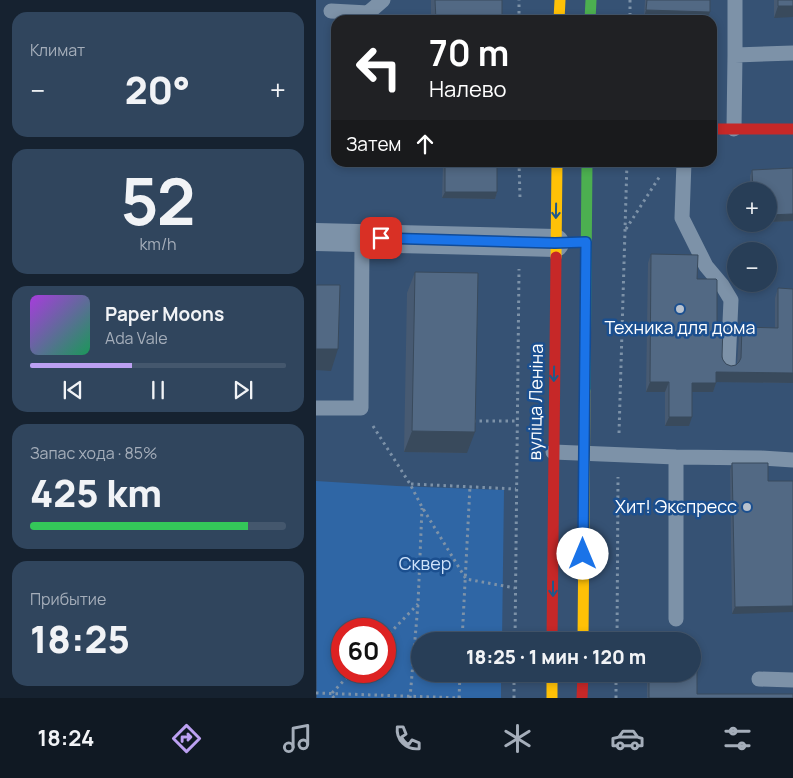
<!DOCTYPE html>
<html lang="ru">
<head>
<meta charset="utf-8">
<style>
	body { margin:0; font-family:Manrope,sans-serif; background:#30455d; color:#f1f3f6; height:100vh; display:flex; flex-direction:column; font-size:19px; white-space:nowrap }
	* { box-sizing:border-box; margin:0 }
	p { font-size:16px; color:#a5aeba }
	.icon { flex:none; width:28px; height:28px; fill:none; stroke:currentColor; stroke-width:2; stroke-linecap:round; stroke-linejoin:round }
	.map { position:relative; flex:1; overflow:hidden }
	.sheet { display:flex; flex-direction:column; gap:12px; padding:12px; background:#162230; width:316px }
	.sheet>* { flex:none }
	.hud { position:absolute; left:15px; top:15px; width:386px; height:152px; border-radius:15px; box-shadow:0 2px 8px #0003,0 0 0 1px #44576d; background:#202124; color:#fff; overflow:hidden }
	.controls { position:absolute; left:411px; top:182px; display:grid; gap:10px }
	.controls a { display:grid; place-items:center; width:50px; height:50px; border-radius:50%; background:#283e57; box-shadow:0 2px 8px #0003,0 0 0 1px #44576d; font-size:25px }
	.speed { position:absolute; left:15px; top:618px; display:flex; gap:10px; font-size:25px; font-weight:700; text-align:center }
	.speed>* { display:grid; place-content:center; width:65px; height:65px; border-radius:50%; background:#283e57; box-shadow:0 2px 8px #0003,0 0 0 1px #44576d; line-height:1 }
	.speed .limit { border:8px solid #d22; background:#fff; color:#111 }
	.pin { position:absolute; display:grid; place-items:center; width:42px; height:42px; color:#fff; margin:-21px; border-radius:10px; box-shadow:0 2px 8px #0006 }
	.me { position:absolute; width:55px; margin:-28px; rotate:0deg; stroke-linejoin:round; filter:drop-shadow(0 0 4px #0008) }
	.turn { display:flex; align-items:center; gap:18px; height:105px; padding:0 15px; font-size:22px }
	.turn .icon { width:65px; height:65px; stroke-width:2.5 }
	.turn b { display:block; font-size:35px; line-height:42px }
	.then { display:flex; align-items:center; height:48px; padding:0 15px; background:#0003; gap:10px; font-size:19px }
	.big { font-size:38px; font-weight:800; line-height:1.1 }
	.sheet .card { flex:1; display:flex; flex-direction:column; justify-content:center; gap:8px; min-width:0; padding:0 18px; border-radius:15px; background:#30455d }
	.sheet .dial { align-items:center; gap:0 }
	.dial b { font-size:65px; line-height:1 }
	.song { display:flex; align-items:center; gap:15px }
	.cover { width:60px; height:60px; border-radius:8px; background:linear-gradient(135deg,hsl(280 70% 55%),hsl(150 70% 35%)) }
	.played { height:5px; border-radius:2px; background:linear-gradient(90deg,#bca0f2 40%,#44576d 40%) }
	.keys { display:flex; justify-content:space-around; direction:ltr }
	.heat { display:flex; justify-content:space-between; align-items:center; font-size:28px; direction:ltr }
	.charge { height:8px; border-radius:4px; background:linear-gradient(90deg,#34c759 85%,#44576d 0) }
	.trip { position:absolute; left:95px; top:632px; width:290px; height:50px; border-radius:25px; background:#283e57; box-shadow:0 2px 8px #0003,0 0 0 1px #44576d; font-weight:800; line-height:50px; text-align:center }
	.dock { display:flex; height:80px; justify-content:space-around; align-items:center; background:#101923; color:#a5aeba }
	.dock .icon { width:35px; height:35px }
	.dock .current { color:#bca0f2 }
	.dock b { font-size:22px; color:#f1f3f6 }
	main { display:flex; flex:1; min-height:0 }
	.map>svg:first-child { display:block }
	.green { fill:#2f66a5; fill-rule:evenodd }
	.lines { fill:none; stroke-linecap:round; stroke-linejoin:round }
	.path { stroke:#7d92a8; stroke-width:3; stroke-dasharray:2.5 4; stroke-linecap:butt }
	.lane { stroke:#7d92a8; stroke-width:15 }
	.street { stroke:#7d92a8; stroke-width:28 }
	.fast { stroke:#4caf50; stroke-width:11 }
	.slow { stroke:#ffc107; stroke-width:11 }
	.jam { stroke:#c62828; stroke-width:11 }
	.wall { fill:#475a72 }
	.shaded-wall { fill:#394a5c }
	.building { fill:#526984; stroke:#394a5c }
	.oneway { stroke:#205989 }
	.route-casing { stroke:#114b97; stroke-width:12 }
	.route { stroke:#1a73e8; stroke-width:9 }
	.poi-dot { fill:#b9c2ce; stroke:#1b4f8f; stroke-width:2 }
	.labels { text-anchor:middle; stroke-width:5; stroke-linejoin:round; paint-order:stroke }
	.poi-label { font-size:18px; fill:#fff; stroke:#1b4f8f }
	.street-label { font-size:18px; fill:#fff; stroke:#1b4f8f }
	.park-label { font-size:18px; fill:#cfe3fa; stroke:#1b4f8f }
</style>
</head>
<body>
<main>
<section class="sheet">
<div class="card"><p>Климат</p>
<div class="heat"><a>−</a><b class="big">20°</b><a>+</a></div>
</div>
<div class="card dial"><b>52</b><p>km/h</p></div>
<div class="card">
<div class="song"><i class="cover"></i><div><b>Paper Moons</b><p>Ada Vale</p></div></div>
<div class="played"></div>
<div class="keys"><svg class="icon" aria-label="previous" viewBox="0 0 24 24"><path d="M18 5L8 12l10 7zM5 5v14"/></svg><svg class="icon" aria-label="pause" viewBox="0 0 24 24"><path d="M8 5v14M16 5v14"/></svg><svg class="icon" aria-label="next" viewBox="0 0 24 24"><path d="M6 5l10 7-10 7zM19 5v14"/></svg></div>
</div>
<div class="card"><p>Запас хода · 85%</p><b class="big">425 km</b><div class="charge"></div></div>
<div class="card"><p>Прибытие</p><b class="big">18:25</b></div>
</section>
<div class="map">
<svg width="477" height="698" viewBox="0 0 477 698">
	<rect width="100%" height="100%" fill="#365274"/>
	<path class="green" d="M0,481L81,486L188,490L186,641H104V674H185V698H1ZM26,629H69V671H26Z"/>
	<g class="lines">
		<path class="path" d="M314,0V20
			M203,20V0
			M323,20L328,17
			M203,162L204,198
			M310,229L344,176
			M306,330H331
			M157,421H201
			M57,426L94,484L106,507L150,579L199,588
			M303,433L311,162
			M95,484L200,489
			M69,638L102,604
			M146,641L154,486
			M199,641L203,269
			M301,641L302,477
			M0,693L145,698
			M18,698L15,694L37,671
			M94,698L102,604L106,508
			M143,698L144,674
			M198,698V674
			M300,698V674"/>
		<path class="lane" d="M419,0V55
			M15,11L52,13L67,0
			M418,129L419,55L477,53
			M368,162L366,218L390,266L406,285L415,300L412,366
			M0,408H45L46,238
			M237,452L360,457L445,458L477,460
			M360,619V457
			M443,679L477,680"/>
		<path class="street" d="M0,237L239,243"/>
		<path class="fast" d="M274,20L275,0
			M269,391L271,162"/>
		<path class="slow" d="M243,20L244,0
			M240,257L241,162
			M267,641L269,391
			M236,674V698"/>
		<path class="jam" d="M396,129H477
			M236,641L240,257
			M266,698L267,674"/>
	</g>
	<path class="wall" d="M115,0H186V20H115Z
		M329,0H394V12L392,18L328,17Z
		M458,0H477L458,18Z
		M127,162H181V192L179,199L126,198Z
		M436,170L477,221L452,222V191H434V176Z
		M335,254L381,279L401,326L407,360L410,364L415,366L420,365L421,363L423,336L426,327L459,328V298L462,288L477,289V383L400,382L397,392H376L373,426H349V392H330L332,263Z
		M99,272L151,453L88,452L91,293Z
		M416,463L452,481H477L416,614L414,470Z
		M332,674H376L381,694L477,698H331V677Z"/>
	<path class="shaded-wall" d="M462,6H477V17L458,18Z
		M330,10L394,12L392,18L328,17Z
		M129,192H181L179,199L126,198Z
		M477,214V221L452,222V215Z
		M0,349H22L15,371L0,370Z
		M400,372L477,373V383L397,382Z
		M334,382H353L349,392H330Z
		M376,383H400L397,392H372Z
		M353,417H376L373,426H349Z
		M96,431L159,432L151,453L88,452Z
		M477,606V612L416,614L419,607Z"/>
	<path class="building" d="M119,0H186V20H120Z
		M331,0H394V12L330,10Z
		M462,0H477V6H462Z
		M129,162H181V192H129Z
		M477,168V214L452,215V191H437L436,170Z
		M335,254L382,255L381,279H400L401,280V326H407L406,357L407,360L410,364L415,366L420,365L423,362L425,358L426,327L462,328V288L477,289V373L400,372V383H376V417H353V382H334Z
		M99,272L162,273L159,432L96,431Z
		M0,285H24L22,349H0Z
		M416,463H452V481H477V606L419,607Z
		M376,671H381V694H477V698H333V674H376Z"/>
	<defs><path id="oneway-shaft" d="M-6 0H5M1.5-3L5.5 0L1.5 3" fill="none" stroke-width="1.6" stroke-linecap="round" stroke-linejoin="round" transform="scale(1.25)"/></defs>
	<g class="oneway">
		<use href="#oneway-shaft" transform="translate(240 211) rotate(91)"/>
		<use href="#oneway-shaft" transform="translate(238 374) rotate(91)"/>
		<use href="#oneway-shaft" transform="translate(237 589) rotate(90)"/>
	</g>
	<g class="lines">
		<g class="route-casing">
			<path id="route" d="M65,238L239,243L270,242L267,554"/>
		</g>
		<use href="#route" class="route"/>
	</g>
	<g class="poi-dot">
		<circle cx="364" cy="309" r="5"/>
		<circle cx="431" cy="507" r="5"/>
	</g>
	<g class="labels">
		<g class="poi-label">
			<text x="364" y="334">Техника для дома</text>
			<text x="421" y="513" text-anchor="end">Хит! Экспресс</text>
		</g>
		<g class="street-label">
			<text transform="translate(220 402) rotate(-89)" y="6">вуліца Леніна</text>
		</g>
		<g class="park-label">
			<text x="109" y="570">Сквер</text>
		</g>
	</g>
</svg>
<div class="controls">
<a>+</a>
<a>−</a>
</div>
<div class="speed"><div class="limit">60</div></div>
<div class="pin" style="left:65px;top:238px;background:#d93025"><svg class="icon" aria-label="arrive" viewBox="0 0 24 24"><path d="M6 21V4h12l-3 4 3 4H6"/></svg></div>
<svg class="me" style="left:267px;top:554px" viewBox="-20 -20 40 40"><circle r="19" fill="#fff"/><path d="M0-13L10 11 0 6-10 11z" fill="#1a73e8"/></svg>
<div class="trip">18:25 · 1 мин · 120 m</div>
<div class="hud">
<div class="turn"><svg class="icon" aria-label="left" viewBox="0 0 24 24"><path d="M17 20v-9H6M10 6l-5 5 5 5"/></svg><div><b>70 m</b>Налево</div></div>
<div class="then">Затем<svg class="icon" aria-label="ahead" viewBox="0 0 24 24"><path d="M12 20V5M6 11l6-6 6 6"/></svg></div>
</div>
</div>
</main>
<nav class="dock">
<b>18:24</b>
<svg class="icon current" aria-label="directions" viewBox="0 0 24 24"><path d="M12 3l9 9-9 9-9-9zM9 14v-3h6M13 9l2 2-2 2"/></svg>
<svg class="icon" aria-label="music" viewBox="0 0 24 24"><path d="M9 18V5l10-2v13"/><circle cx="6" cy="18" r="3"/><circle cx="16" cy="16" r="3"/></svg>
<svg class="icon" aria-label="phone" viewBox="0 0 24 24"><path d="M5 4h4l2 5-3 2q2 4 5 5l2-3 5 2v4C11 20 4 13 5 4z"/></svg>
<svg class="icon" aria-label="climate" viewBox="0 0 24 24"><path d="M12 3v18M4 7l16 10M4 17L20 7"/></svg>
<svg class="icon" aria-label="car" viewBox="0 0 24 24"><path d="M5 17H2v-5l4-1 3-4h7l3 4 3 1v5h-3M9 17h6M6 11h13"/><circle cx="7" cy="17" r="2"/><circle cx="17" cy="17" r="2"/></svg>
<svg class="icon" aria-label="filters" viewBox="0 0 24 24"><path d="M4 7h16M4 17h16"/><circle cx="9" cy="7" r="2"/><circle cx="15" cy="17" r="2"/></svg>
</nav>
</body>
</html>
